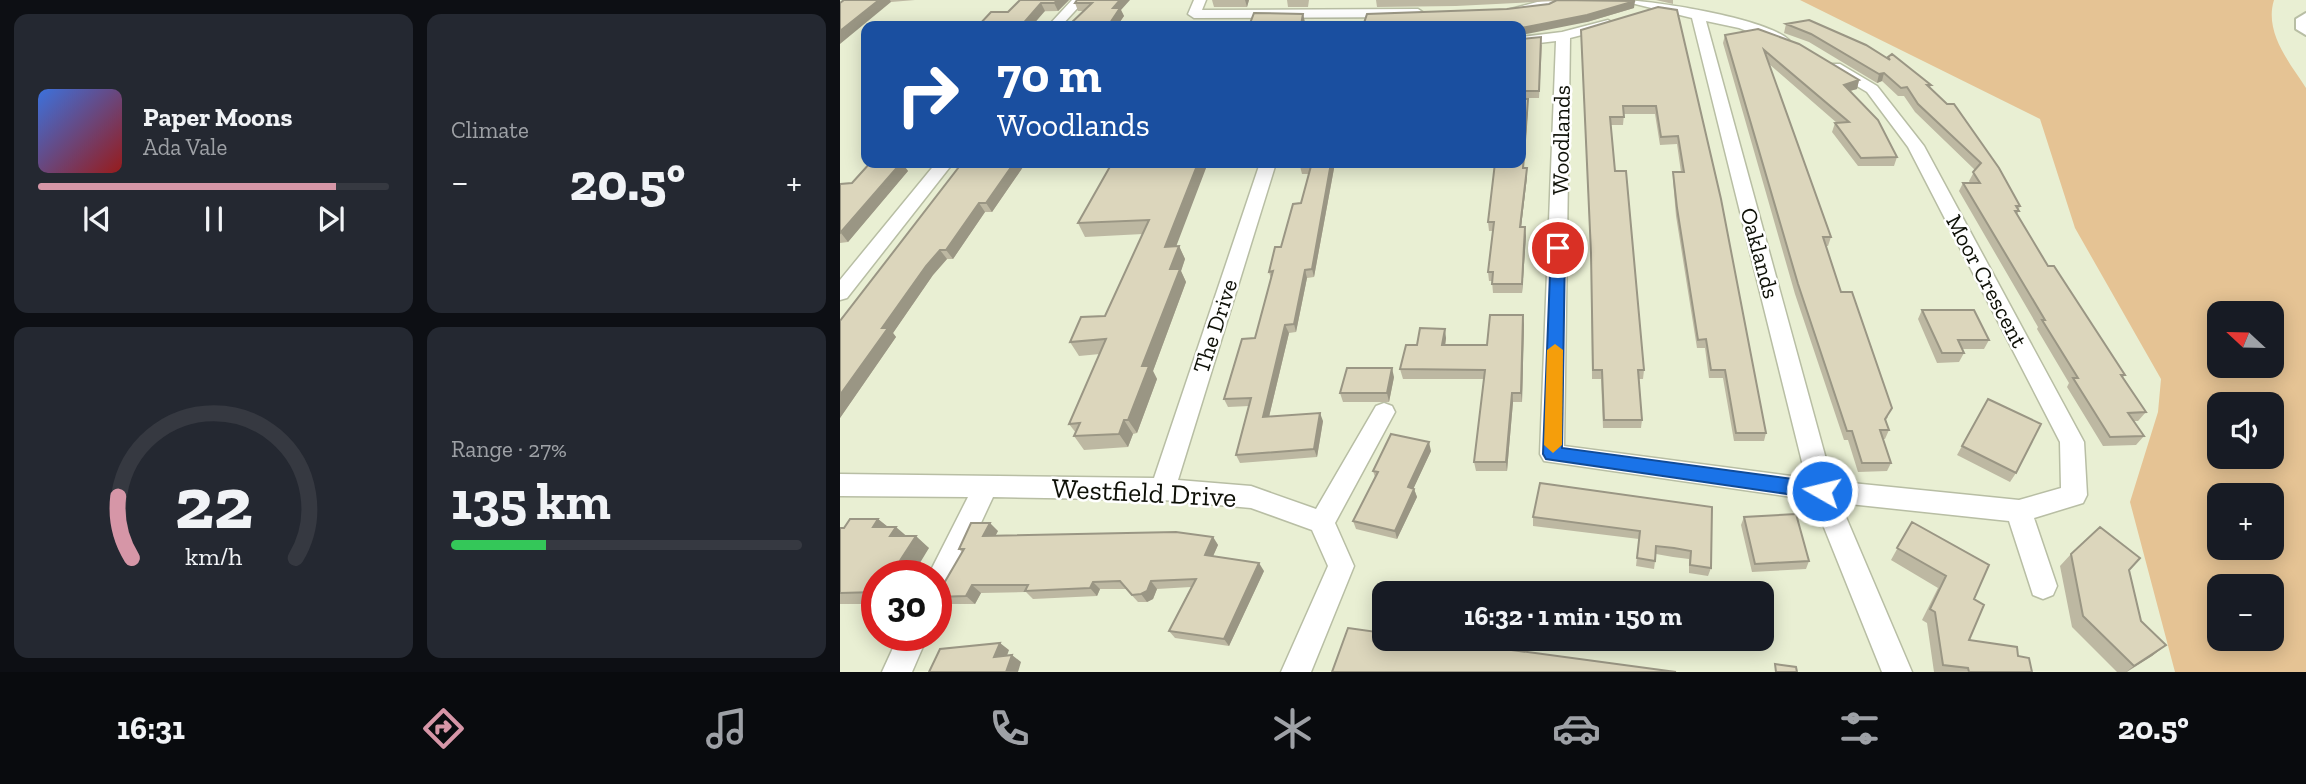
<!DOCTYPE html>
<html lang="en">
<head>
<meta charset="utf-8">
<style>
	body { margin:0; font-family:"Zilla Slab",serif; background:#242831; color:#f1f3f6; height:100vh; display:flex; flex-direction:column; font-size:26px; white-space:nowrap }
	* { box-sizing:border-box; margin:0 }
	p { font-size:23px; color:#9ea1a6 }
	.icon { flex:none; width:38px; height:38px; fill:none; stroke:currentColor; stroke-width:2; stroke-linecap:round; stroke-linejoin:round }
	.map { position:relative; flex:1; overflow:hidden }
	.panel { display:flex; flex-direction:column; gap:14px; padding:14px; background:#0d0f14; width:840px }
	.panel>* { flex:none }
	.guide { position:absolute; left:21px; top:21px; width:665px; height:147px; border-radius:14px; box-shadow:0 4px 18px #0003; background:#1a4fa0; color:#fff; overflow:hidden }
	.needle { width:46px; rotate:292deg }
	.controls { position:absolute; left:1367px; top:301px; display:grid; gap:14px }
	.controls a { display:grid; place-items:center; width:77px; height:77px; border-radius:14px; background:#171b24; box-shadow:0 4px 18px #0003; font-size:35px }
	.speed { position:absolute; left:21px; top:560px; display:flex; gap:14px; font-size:35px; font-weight:700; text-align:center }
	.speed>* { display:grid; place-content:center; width:91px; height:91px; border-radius:50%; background:#171b24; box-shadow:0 4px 18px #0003; line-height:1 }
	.speed .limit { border:10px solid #d22; background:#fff; color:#111 }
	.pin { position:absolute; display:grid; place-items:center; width:60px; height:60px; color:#fff; margin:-30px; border:4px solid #fff; border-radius:50%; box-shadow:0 2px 7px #0007 }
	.me { position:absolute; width:77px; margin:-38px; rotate:278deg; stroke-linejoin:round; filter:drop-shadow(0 0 5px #0008) }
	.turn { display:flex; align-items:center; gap:24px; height:147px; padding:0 21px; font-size:32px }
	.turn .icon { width:91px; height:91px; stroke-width:2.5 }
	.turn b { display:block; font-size:49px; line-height:60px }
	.big { font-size:52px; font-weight:700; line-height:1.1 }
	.panel .tile { flex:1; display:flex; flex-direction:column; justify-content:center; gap:10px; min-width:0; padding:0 24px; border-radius:14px; background:#242831 }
	.panel .dial { align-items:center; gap:0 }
	.dial svg { height:182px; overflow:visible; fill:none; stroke:#363941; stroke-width:7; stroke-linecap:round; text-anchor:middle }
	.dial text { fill:#f1f3f6; stroke:none }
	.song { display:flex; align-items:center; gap:21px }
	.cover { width:84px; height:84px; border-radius:10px; background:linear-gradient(135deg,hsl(220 70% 55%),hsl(0 70% 35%)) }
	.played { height:7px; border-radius:4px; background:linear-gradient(90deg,#d696a7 85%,#363941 85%) }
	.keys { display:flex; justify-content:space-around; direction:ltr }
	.heat { display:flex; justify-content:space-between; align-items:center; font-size:38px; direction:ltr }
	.charge { height:10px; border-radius:5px; background:linear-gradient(90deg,#34c759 27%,#363941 0) }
	.panel .tiles { flex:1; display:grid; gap:14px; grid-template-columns:repeat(2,1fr) }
	.trip { position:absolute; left:532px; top:581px; width:402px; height:70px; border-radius:14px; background:#171b24; box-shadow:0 4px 18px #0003; font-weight:700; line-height:70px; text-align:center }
	.tabs { display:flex; height:112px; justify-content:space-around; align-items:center; background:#090b0e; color:#9ea1a6 }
	.tabs .icon { width:49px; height:49px }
	.tabs .selected { color:#d696a7 }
	.tabs b { font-size:32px; color:#f1f3f6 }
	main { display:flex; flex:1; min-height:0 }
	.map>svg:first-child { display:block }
	.green { fill:#e5c394; fill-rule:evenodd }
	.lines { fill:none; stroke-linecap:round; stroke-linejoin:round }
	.minor-casing { stroke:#b8bea4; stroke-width:3 }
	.primary-casing { stroke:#b8bea4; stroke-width:4 }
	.minor { fill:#fff; fill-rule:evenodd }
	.primary { fill:#fff; fill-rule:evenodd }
	.wall { fill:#bdb8a2 }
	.shaded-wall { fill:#9a9684 }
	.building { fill:#dcd6bc; stroke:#9a9684; stroke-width:2 }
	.route { fill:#1a73e8; stroke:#114b97; stroke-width:2 }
	.slow { fill:#f59e0b }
	.labels { text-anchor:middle; stroke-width:5; stroke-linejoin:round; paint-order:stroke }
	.street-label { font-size:23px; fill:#0e1007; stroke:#fff }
	.near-street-label { font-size:28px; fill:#0e1007; stroke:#fff }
</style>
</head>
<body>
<main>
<section class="panel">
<div class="tiles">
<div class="tile">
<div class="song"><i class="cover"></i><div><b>Paper Moons</b><p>Ada Vale</p></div></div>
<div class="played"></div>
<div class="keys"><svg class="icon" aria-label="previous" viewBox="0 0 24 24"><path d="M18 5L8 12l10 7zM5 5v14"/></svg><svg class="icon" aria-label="pause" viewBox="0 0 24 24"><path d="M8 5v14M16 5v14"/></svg><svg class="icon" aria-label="next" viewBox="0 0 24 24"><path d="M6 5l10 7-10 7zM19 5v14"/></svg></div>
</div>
<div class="tile"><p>Climate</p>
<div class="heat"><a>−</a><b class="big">20.5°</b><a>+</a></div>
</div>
<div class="tile dial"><svg viewBox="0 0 100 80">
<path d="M14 69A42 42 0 1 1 86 69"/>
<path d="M14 69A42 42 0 0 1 8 42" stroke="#d696a7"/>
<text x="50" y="56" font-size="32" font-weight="700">22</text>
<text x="50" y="72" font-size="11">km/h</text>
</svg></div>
<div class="tile"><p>Range · 27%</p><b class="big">135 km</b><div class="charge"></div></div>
</div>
</section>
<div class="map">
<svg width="1466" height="672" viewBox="0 0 1466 672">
	<rect width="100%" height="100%" fill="#e9efd3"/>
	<path class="green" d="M960,0H1434C1424,32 1449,62 1466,88V672H1335L1290,502L1318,412L1321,379L1235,228L1200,119ZM1379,313H1432V366H1379ZM1379,404H1432V457H1379ZM1379,495H1432V548H1379ZM1379,586H1432V639H1379Z"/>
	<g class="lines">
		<g class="minor-casing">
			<path id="minor" d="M232,0H245L221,26H208Z
				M354,0H366L362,10L578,9L584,13L578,17L354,18L348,14Z
				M705,0H731L673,14L667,10Z
				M779,0C812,0 925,18 949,40L942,44L899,28L866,21L992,481L1179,500L1221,488L1220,442L1068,147L1027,92L990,70V64H1000L1037,86L1084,146L1244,442L1247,495L1243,503L1194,518L1217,586L1213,595L1203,599L1193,595L1169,521L1000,503L1072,672H1042L973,500L704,461L700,454L716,41L681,45V37L722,32L768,20L775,24L773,27L730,38L724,446L966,478L852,18Z
				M96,163H113L7,298L0,300V280Z
				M420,163H436L338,480L411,486L476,509L536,406L544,403L552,406L555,412L495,523L514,566L471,672H441L488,566L472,530L411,508L323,500L153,497L106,598L96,602V576H88L128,497L0,496V474L314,478Z
				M59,635H88L72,672H42Z"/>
		</g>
		<g class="primary-casing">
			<path id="primary" d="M1466,13V35L1456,29V19Z"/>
		</g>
		<use href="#minor" class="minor"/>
		<use href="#primary" class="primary"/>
	</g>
	<path class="wall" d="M4,0H75L51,2Z
		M180,0H229L218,11L168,12Z
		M237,0L281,10L284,16L277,26H228L243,11H238L235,3Z
		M372,0H409L407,7H374Z
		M447,0H469L468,7H448Z
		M536,0H792L794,8L747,22L667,9L709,4L716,1L616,6L537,7Z
		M816,0H833V4Z
		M818,7L926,433L924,441H894L883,378H869L865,348H857L836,216L833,180V172H841L837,144L820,145L815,114H784L783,125H771L775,171L804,370L803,379H799L802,420L801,428H763L761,379H752L751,261L741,37Z
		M946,24L1047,59L1048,57L1091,85L1090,88L1180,206L1177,215L1208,266L1285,375L1283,377L1306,412L1298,421H1294L1304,436L1296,445L1263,446L1227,387L1229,383L1197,329L1198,327L1119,191L1123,183H1130L1129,181L1135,170L1075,112L1064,96H1058L1042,81L1037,83L969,42L944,33Z
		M885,35L1019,80L1017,89L1010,91L1057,157L1054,166H1018L992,132L995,123H997L929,64L991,237L988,246H986L1001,292L1048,417L1046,420L1049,430L1045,439H1043L1051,463L1047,471L1018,472L1008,440H1004L955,294L883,43Z
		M681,39L702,45L699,98H681Z
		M688,99L684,168H687V177L681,227L686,236L682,293H653L652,281H649L648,272L653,231H649L648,222Z
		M30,163H62L68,171L8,242L0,243V184L12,183Z
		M272,163L337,246H339L345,259L341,271L346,282L313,371L317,379L297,433L293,434L288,447L244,450L234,436L236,433L229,424L260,354L239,356L230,342L265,316L303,234L245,237L238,223Z
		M495,163L474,277L467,278L456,332L449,333L429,417L483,421L477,457L400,463L396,455L409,406L388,407L384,399L415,338L431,279L429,272L461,203L469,174H462L460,166Z
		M183,167L152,212H145L113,259H107L93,275L53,333L56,337L0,418V321Z
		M1082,310L1149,340L1144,349H1122L1124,353L1119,362L1097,363L1078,319Z
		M684,324L682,402H673L667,471H636L634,462L644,379H563L560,369L577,345L606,338L605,345H647Z
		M554,377L549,402H503L500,393Z
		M1148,399L1176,473L1170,482L1117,455Z
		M591,451L573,489H574L577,497L557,539L516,529L513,521L535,477L533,471Z
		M872,507L871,568L868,576L849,573V559L833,557L816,554L814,569L796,566L799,539L693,526V517Z
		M904,517L969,561L966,569L912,572L901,525Z
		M38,519L48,527L89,548L37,576V604H0V528Z
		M1072,522L1134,599L1129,640L1178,656L1192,672H1094L1087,623L1082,620L1098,588L1051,560Z
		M158,531L155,536L373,537L378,545L373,556L424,571L389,646L335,638L329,631L351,587L317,589L313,599L307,602H298L286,589H260L257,596L193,599L186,592L141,593L135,604H106L96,597L122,552L119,549Z
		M1231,554L1289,570L1301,621L1326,645L1312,656L1287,672H1277L1232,627L1220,566Z"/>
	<path class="shaded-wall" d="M39,0H50L51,2L0,44V31Z
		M218,0H229L218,11L214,3Z
		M280,0H290L281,10L284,16L277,26H268L273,8Z
		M405,0H409L407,7Z
		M795,1L794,8L747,22L681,35V28Z
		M201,3L205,11L192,26H181Z
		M463,14L465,22L464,26H461Z
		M1044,73L1042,81L1037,83L1039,74Z
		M1019,80L1017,89L1002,93L1004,85Z
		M688,99V108L683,177V168Z
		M61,163H62L68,171L8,242L1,233Z
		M172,163H181L183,167L152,212L146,203Z
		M358,163H368L331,260L325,247Z
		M491,163H495L474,277L472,269Z
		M687,168V177L680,236V227Z
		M139,203L145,212L113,259L106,250Z
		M685,227L686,236L682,293V284Z
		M339,246L345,259L341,271L346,282L313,371L317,379L297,433L288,420L302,366L330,269Z
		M100,250L107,259L93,275L53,333L56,337L0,418V395L42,328L86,266Z
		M465,270L467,278L456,332L454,324Z
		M683,315L684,324L682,402L681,393Z
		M445,325L449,333L427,425L423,417Z
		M605,329L606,338L604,354L602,345Z
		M552,368L554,377L549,402L547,393Z
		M672,393L673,402L667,471L666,462Z
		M480,413L483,421L477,457L474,449Z
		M284,420L293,434L288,447L279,434Z
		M589,442L591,451L570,496L568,487Z
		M574,489L577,497L557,539L555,531Z
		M38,519L53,531L33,527Z
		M150,523L158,531L151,544L143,536Z
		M56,527L70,539L50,536Z
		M76,536L89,548L72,576H50Z
		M373,537L378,545L370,563L365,555Z
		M419,563L424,571L389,646L384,639Z
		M311,581L317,589L313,599L307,602L301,594Z
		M253,582L260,589L257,596L250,588Z
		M132,585L141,593L135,604L126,596Z
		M160,643L169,650L164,664L154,657Z
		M1326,645L1312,656L1286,672L1294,666Z
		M172,655L181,662L178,672H166Z"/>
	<path class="building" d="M4,0H39L0,31V3Z
		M180,0H218L214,3H201L181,26H138L151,12H168Z
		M237,0H280L273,8H280L268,26H228L252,3H235Z
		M717,0L795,1L747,15L681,28V26H523L527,14L667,9L709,4Z
		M818,7L837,10L881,199L926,433H896L885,370H871L866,339L858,340L837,208L833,172H844L838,136L821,137L816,106H783L784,117H770L775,171H786L804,370H798L802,420H764L762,370H753L751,253L741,30Z
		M414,13L463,14L461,25L409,26Z
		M969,20L1026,45L1050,60L1048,57L1052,54L1091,85H1087L1107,104H1114L1159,168L1180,206H1176L1179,211H1175L1208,266H1214L1285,375H1281L1306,412L1288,413L1304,436L1270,437L1233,378H1238L1202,320H1205L1123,183H1140L1133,172L1141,163L1078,104L1067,87L1061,88L1044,73L1039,74L971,34L946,24Z
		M918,29L959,44L1019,80L1004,85L1038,120L1057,157L1021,158L995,123L1009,122L924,50L991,237H983L1001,292H1012L1052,408L1045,419L1049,430H1040L1051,463H1022L1012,431H1007L958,284L885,35Z
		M701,37L699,91H681V39Z
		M681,99H688L683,168H687L680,227H685L682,284H652L653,272H648L654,222H648L655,163H681Z
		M30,163H61L0,233V184L12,183Z
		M122,163H174L146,203H139L106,250H100L86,266L42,328H48L0,395V321Z
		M272,163H358L325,247L339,246L330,269H340L302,366H309L288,420H284L279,434L234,436L240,423L229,424L266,339L230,342L241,317L265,316L309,220L238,223Z
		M461,163H491L472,269L465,270L454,324L445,325L423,417L480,413L474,449L396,455L411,398L384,399L402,339L415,338L433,271L429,272L435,247H441L453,204L461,203L471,166H460Z
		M1082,310H1134L1149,340H1118L1124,353H1102Z
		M650,315H683L681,393H672L666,462H634L645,370L560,369L566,345H577L580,328L605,329L602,345H647Z
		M507,368H552L547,393H500Z
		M1148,399L1201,424L1176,473L1122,446Z
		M551,434L589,442L568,487L574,489L555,531L513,521L538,472L533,471Z
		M700,483L872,507L871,568L850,565L851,551L834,548L816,546L815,561L797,558L800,531L693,517Z
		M956,514L969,561L915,564L904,517Z
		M10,519H38L33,527H56L50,536H76L50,576H37V592L0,593V528H4Z
		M1072,522L1149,565L1134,599L1144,605L1129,640L1177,647L1178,656L1189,658L1192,672H1129L1128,668L1103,665L1095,612L1090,609L1106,576L1057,548Z
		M131,523H150L143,536L336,532L373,537L365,555L419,563L384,639L329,631L356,579L311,581L307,591L301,594L292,595L280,581L253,582L250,588L185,591L188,585H132L126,596L96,597L124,549H119Z
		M1260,527L1300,558L1289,570L1301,621L1326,645L1294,666L1243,616L1231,554Z
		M508,628L544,633V639H590L836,672H492Z
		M160,643L154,657L172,655L166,672H89L100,649Z
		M935,664L956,667L957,672H936Z"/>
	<path class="route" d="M718,244L725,248L722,448L982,483L989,485L991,491L989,497L982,499L706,459L703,454L711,248Z"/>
	<path class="slow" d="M715,344L723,350L722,445L713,453L704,445L707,350Z"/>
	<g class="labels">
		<g class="street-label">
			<text transform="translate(721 140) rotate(-89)" y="8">Woodlands</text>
			<text transform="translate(920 253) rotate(75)" y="8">Oaklands</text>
			<text transform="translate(1147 281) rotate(62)" y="8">Moor Crescent</text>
			<text transform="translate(375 326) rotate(-72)" y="8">The Drive</text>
		</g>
		<g class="near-street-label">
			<text transform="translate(304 492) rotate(3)" y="10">Westfield Drive</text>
		</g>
	</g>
</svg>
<div class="controls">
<a><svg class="needle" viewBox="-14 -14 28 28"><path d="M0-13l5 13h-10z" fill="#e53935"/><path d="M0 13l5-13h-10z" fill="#9ea1a6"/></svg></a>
<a><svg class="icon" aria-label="sound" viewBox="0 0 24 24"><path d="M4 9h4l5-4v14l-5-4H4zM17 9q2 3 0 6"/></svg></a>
<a>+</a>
<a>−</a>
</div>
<div class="speed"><div class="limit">30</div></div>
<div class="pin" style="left:718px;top:248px;background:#d93025"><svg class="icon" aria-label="arrive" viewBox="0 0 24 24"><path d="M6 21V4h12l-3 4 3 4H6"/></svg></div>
<svg class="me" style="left:982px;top:491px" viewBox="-20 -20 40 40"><circle r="17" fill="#1a73e8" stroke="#fff" stroke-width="3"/><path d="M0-11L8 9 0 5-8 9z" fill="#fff"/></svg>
<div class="trip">16:32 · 1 min · 150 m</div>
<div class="guide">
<div class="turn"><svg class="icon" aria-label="right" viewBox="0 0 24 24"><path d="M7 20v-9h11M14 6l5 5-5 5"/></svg><div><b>70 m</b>Woodlands</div></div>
</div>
</div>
</main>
<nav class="tabs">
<b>16:31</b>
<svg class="icon selected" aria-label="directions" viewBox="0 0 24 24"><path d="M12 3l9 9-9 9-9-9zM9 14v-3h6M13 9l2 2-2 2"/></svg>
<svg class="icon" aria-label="music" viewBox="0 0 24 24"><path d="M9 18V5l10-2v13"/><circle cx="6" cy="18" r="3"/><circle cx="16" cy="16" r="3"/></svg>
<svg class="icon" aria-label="phone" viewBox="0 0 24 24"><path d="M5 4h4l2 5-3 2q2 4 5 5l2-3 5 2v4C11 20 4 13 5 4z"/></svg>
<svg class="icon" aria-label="climate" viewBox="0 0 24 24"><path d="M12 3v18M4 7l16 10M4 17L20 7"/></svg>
<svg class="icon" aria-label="car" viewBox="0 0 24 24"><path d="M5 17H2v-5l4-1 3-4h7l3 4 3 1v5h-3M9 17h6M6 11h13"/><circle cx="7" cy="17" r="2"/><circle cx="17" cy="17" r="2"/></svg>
<svg class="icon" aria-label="filters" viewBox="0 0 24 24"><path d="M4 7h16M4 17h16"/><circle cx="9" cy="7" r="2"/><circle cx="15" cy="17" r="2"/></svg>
<b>20.5°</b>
</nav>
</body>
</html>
